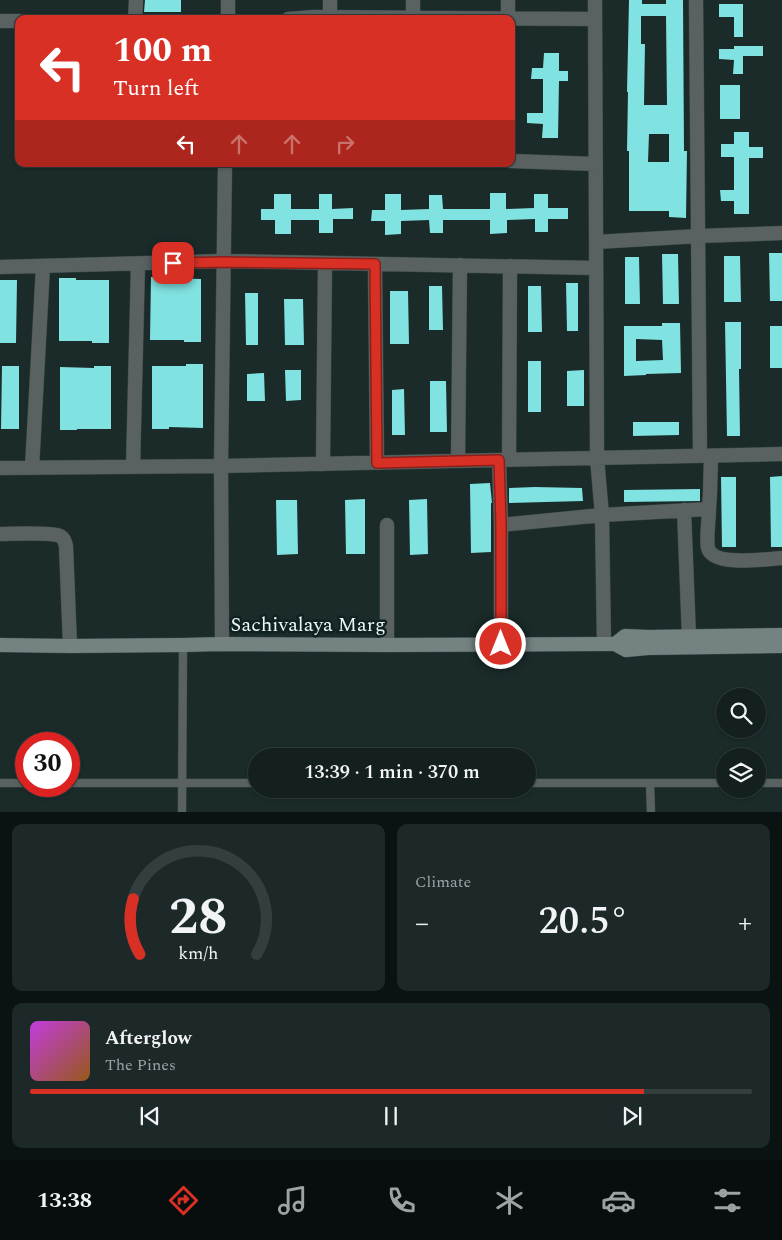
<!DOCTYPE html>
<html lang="en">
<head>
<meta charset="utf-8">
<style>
	body { margin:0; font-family:Spectral,serif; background:#1d2829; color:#f1f3f6; height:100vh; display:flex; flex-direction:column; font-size:19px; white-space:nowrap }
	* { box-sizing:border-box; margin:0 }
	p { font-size:16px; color:#9da3a5 }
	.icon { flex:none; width:28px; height:28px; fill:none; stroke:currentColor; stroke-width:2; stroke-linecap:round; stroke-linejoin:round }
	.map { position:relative; height:812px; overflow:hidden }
	.panel { display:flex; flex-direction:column; gap:12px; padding:12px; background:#0b1212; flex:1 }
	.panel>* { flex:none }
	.top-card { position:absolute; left:15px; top:15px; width:500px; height:152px; border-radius:10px; box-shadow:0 1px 4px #0004,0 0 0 1px #333e3e; background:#d93025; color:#fff; overflow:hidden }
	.fabs { position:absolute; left:716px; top:688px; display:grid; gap:10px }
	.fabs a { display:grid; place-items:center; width:50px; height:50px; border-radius:50%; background:#142020; box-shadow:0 1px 4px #0004,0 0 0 1px #333e3e; font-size:25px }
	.speed { position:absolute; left:15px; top:732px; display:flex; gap:10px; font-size:25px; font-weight:700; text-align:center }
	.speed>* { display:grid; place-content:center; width:65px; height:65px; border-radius:50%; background:#142020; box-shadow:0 1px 4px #0004,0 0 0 1px #333e3e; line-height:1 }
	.speed .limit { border:8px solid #d22; background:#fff; color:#111 }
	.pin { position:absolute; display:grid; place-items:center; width:42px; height:42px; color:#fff; margin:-21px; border-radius:10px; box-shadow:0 2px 8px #0006 }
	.me { position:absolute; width:55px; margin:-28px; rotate:0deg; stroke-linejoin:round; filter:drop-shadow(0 0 4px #0008) }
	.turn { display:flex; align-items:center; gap:18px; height:105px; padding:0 15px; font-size:22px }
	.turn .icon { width:65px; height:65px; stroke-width:2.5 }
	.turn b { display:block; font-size:35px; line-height:42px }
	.lanes { display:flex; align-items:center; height:48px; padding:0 15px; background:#0003; justify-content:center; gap:25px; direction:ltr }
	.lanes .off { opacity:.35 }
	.big { font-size:38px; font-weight:600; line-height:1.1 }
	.panel .card { flex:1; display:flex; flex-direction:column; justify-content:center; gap:8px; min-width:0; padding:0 18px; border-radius:10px; background:#1d2829 }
	.panel .dial { align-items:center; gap:0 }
	.dial svg { height:130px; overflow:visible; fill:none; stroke:#333e3e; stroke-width:7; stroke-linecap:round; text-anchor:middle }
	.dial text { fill:#f1f3f6; stroke:none }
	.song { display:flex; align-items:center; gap:15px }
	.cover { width:60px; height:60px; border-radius:8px; background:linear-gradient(135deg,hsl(290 70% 55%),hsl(30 70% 35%)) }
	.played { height:5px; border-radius:2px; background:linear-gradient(90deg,#d93025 85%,#333e3e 85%) }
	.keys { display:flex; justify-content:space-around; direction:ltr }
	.heat { display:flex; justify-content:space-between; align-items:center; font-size:28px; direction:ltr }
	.panel .tiles { flex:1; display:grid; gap:12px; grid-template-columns:1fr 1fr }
	.card:last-child { grid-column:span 2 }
	.trip { position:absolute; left:248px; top:748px; width:288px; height:50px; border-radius:25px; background:#142020; box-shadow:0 1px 4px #0004,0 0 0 1px #333e3e; font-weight:600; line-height:50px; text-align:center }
	.menu { display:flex; height:80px; justify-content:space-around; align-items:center; background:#080d0d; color:#9da3a5 }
	.menu .icon { width:35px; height:35px }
	.menu .selected { color:#d93025 }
	.menu b { font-size:22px; color:#f1f3f6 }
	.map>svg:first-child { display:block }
	.building { fill:#80e2e1; fill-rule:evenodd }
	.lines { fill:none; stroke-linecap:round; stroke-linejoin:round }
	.service-casing { stroke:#384847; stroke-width:9 }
	.minor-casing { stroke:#384847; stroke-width:15 }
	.secondary-casing { stroke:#384847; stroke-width:15 }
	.service { stroke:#596161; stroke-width:8 }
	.minor { stroke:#596161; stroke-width:14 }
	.secondary { stroke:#758282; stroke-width:14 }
	.route-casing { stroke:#8d1f18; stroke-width:12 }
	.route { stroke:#d93025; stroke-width:9 }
	.labels { text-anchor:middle; stroke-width:5; stroke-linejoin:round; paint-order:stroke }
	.street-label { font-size:20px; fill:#edf7f7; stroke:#102121 }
</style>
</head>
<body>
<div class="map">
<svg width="782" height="813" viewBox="0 0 782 813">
	<rect width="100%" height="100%" fill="#1a2b2a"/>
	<path class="building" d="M145,0H181V12H144Z
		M629,0H642V4H666V0H683L684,151H687L686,218L669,217V211H629V151H627L628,92H627ZM641,16H666L667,105H644L645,44H641ZM649,134H669V162H648Z
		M719,4H743V37H734V17H719Z
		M734,46H763V56H743V74H733L734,60L719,59V49H734Z
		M544,53H559V71H568V81H559L558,138H542L543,124L527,123V113H543V79H531L532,68H543Z
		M720,85H740V119H720Z
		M734,132H749V147H763V158H749V214H734V201H721L720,190H734V157H721V144H734Z
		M490,193H506V209L534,208V194H548V208H568V219H548V232H535V219L507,220V233L490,234V220H443V233H430L429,220L401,221V234L385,235V221H371L372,210H385V194H401V210L429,209V195H442L443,209H490Z
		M274,194H291V209H319V194H332V209L353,208V219H333V233H319V220H291V234H275V220H261V209H274Z
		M769,253H782V301H770Z
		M662,254H678L679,304H663Z
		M724,256H740L741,302H724Z
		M625,257H639L640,304H625Z
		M151,277H168V278L201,279V342H184V340H150Z
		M59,278H76V280H109V343H92V341H59Z
		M0,280H17L16,343H0Z
		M566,283H578V331H567Z
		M429,286H442L443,330H429Z
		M528,286H541L542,332H528Z
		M390,291H408L409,344H390Z
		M245,293H258V345H246Z
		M284,299H303L304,345H285Z
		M725,322H741V369H739L740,436H727Z
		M662,323H680L681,373L646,374V375L624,376V326H662ZM636,339L662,340L663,360L636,361Z
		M770,326H782V368H770Z
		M528,361H541V412H528Z
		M186,364H203V428L169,427V429H152V366H186Z
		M2,366H19V429H1Z
		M94,366H111V429H77V430H60V367L94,368Z
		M285,370H301V400L286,401Z
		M584,370V406H567V371Z
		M264,373L265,401H247V374Z
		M430,381H446L447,432H430Z
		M404,389L405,435H392V390Z
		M633,422H679V435L633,436Z
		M782,476V547H771L770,477Z
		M721,477H736V547H722Z
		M490,483L492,503H491V552L471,553L470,484Z
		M535,487L582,488L583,501L509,503V488Z
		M700,489V501L624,502V490Z
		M365,499V554H346L345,500Z
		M427,499L428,554L410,555L409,500Z
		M276,500H297L298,554L277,555Z"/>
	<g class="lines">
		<g class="service-casing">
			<path id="service" d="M0,783H26
				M69,783H256
				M526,783H725
				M650,783L651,813
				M758,783H782
				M182,813L183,645"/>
		</g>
		<g class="minor-casing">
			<path id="minor" d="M330,0V17
				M413,0V18
				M595,0L597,458L602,515L604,644
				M696,0L700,456
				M508,18V0
				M135,19L136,0
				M228,19V0
				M288,19L314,17L595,19
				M0,21H19
				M511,161L596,164
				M596,242L699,236L782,233
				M375,264L377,463
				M0,267L224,261L596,268
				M499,460L501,525V645
				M509,460L510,266
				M458,461L460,265
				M323,464L325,263
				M133,467L138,264
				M0,468L221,466L782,454
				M32,468L43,266
				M709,509L710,493L711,456
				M684,510L689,637
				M501,525L602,515L709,509C709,519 706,539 708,548C713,567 766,559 782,558
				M0,534C12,534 52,532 60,536C64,538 65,542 66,546L70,646
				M222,644L221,466L225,164
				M387,645V525"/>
		</g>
		<g class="secondary-casing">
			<path id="secondary" d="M615,644L625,636L648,637L782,635
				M0,645L70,646L183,645L222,644L387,645L604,644H615L626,650L648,648L782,646"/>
		</g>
		<use href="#service" class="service"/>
		<use href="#minor" class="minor"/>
		<use href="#secondary" class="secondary"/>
	</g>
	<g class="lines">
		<g class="route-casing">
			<path id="route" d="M173,263L224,262L375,264L377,463L499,460L501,525V644"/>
		</g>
		<use href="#route" class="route"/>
	</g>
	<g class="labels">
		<g class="street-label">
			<text x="308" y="631">Sachivalaya Marg</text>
		</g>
	</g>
</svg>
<div class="fabs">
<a><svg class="icon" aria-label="search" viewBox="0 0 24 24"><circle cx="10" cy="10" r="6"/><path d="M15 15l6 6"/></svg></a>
<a><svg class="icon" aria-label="layers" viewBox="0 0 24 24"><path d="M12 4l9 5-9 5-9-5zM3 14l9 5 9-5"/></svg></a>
</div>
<div class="speed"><div class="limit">30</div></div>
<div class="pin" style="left:173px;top:263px;background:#d93025"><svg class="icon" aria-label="arrive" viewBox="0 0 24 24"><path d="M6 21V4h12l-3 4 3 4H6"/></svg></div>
<svg class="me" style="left:501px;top:644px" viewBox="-20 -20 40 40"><circle r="17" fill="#d93025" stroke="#fff" stroke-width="3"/><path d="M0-11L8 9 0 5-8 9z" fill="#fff"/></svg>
<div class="trip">13:39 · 1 min · 370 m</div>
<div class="top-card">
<div class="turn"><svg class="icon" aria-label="left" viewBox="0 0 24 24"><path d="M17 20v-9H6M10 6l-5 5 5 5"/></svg><div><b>100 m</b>Turn left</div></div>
<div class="lanes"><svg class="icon" aria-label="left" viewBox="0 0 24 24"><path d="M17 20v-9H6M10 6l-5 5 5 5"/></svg><svg class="icon off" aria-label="ahead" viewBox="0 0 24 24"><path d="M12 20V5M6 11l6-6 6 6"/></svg><svg class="icon off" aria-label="ahead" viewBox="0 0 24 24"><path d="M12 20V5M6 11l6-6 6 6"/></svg><svg class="icon off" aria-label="right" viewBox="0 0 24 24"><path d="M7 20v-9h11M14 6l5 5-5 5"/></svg></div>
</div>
</div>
<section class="panel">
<div class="tiles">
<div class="card dial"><svg viewBox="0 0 100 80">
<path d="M14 69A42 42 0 1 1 86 69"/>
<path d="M14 69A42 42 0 0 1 10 35" stroke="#d93025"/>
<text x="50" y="56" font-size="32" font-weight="700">28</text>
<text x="50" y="72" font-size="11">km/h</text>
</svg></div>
<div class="card"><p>Climate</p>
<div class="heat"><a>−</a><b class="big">20.5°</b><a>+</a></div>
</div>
<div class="card">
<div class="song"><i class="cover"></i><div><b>Afterglow</b><p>The Pines</p></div></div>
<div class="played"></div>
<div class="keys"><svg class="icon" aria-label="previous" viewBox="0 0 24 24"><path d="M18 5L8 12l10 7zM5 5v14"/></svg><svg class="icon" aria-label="pause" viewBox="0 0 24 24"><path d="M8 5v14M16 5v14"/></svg><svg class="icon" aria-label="next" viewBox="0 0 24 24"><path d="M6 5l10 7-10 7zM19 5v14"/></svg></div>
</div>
</div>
</section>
<nav class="menu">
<b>13:38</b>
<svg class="icon selected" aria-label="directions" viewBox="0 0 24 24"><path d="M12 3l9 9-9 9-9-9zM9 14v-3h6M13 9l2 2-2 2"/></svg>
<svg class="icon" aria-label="music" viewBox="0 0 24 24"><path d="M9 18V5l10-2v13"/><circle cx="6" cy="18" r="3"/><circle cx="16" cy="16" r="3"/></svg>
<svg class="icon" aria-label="phone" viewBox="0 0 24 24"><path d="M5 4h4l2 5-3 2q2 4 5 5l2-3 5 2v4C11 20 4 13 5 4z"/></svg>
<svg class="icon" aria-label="climate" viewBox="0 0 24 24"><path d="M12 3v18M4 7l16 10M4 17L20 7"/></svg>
<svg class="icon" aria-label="car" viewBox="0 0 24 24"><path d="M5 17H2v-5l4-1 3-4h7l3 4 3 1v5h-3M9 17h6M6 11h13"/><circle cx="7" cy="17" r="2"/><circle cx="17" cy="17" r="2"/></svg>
<svg class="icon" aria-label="filters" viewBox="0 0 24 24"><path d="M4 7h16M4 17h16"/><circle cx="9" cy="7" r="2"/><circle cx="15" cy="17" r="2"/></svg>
</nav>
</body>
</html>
